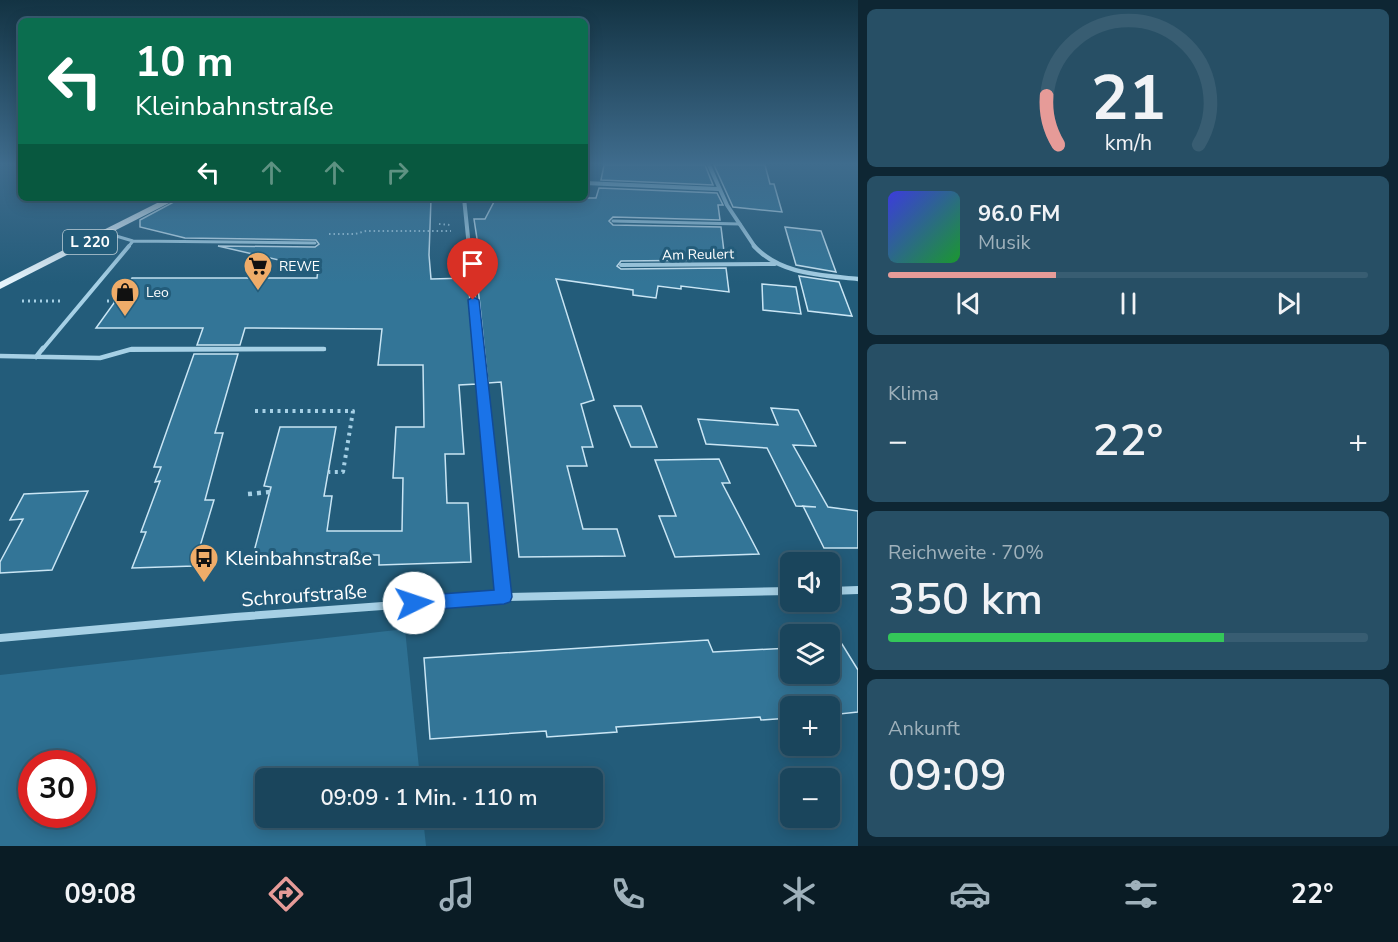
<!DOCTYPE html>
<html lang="de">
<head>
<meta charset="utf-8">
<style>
	body { margin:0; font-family:"Nunito Sans",sans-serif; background:#274f65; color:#f1f3f6; height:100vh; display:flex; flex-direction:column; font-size:22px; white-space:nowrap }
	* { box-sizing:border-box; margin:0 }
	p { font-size:20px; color:#9fb1bb }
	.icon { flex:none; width:33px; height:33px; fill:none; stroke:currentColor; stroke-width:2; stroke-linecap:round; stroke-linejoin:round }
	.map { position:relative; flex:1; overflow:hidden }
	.details { display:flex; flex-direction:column; gap:9px; padding:9px; background:#0e2633; width:540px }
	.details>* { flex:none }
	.guide { position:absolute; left:18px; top:18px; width:570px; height:183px; border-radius:9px; box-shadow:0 3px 15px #0003,0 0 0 2px #385d72; background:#0b6e4f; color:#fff; overflow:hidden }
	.fabs { position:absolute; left:780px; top:552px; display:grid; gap:12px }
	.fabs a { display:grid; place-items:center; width:60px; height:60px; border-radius:9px; background:#1a455c; box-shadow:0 3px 15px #0003,0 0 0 2px #385d72; font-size:30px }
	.speed { position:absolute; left:18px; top:750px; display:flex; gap:12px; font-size:30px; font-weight:700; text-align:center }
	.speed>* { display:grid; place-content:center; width:78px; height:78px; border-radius:50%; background:#1a455c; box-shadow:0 3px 15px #0003,0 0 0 2px #385d72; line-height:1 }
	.speed .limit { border:9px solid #d22; background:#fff; color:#111 }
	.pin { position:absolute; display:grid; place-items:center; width:51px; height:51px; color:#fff; margin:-62px -26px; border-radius:50% 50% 50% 0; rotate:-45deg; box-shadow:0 0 6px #0007 }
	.pin .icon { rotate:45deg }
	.me { position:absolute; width:66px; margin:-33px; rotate:86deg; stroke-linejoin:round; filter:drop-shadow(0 0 4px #0008) }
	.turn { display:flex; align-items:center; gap:21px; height:126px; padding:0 18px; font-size:27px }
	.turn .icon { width:78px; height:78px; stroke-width:2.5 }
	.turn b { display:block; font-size:42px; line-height:51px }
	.lanes { display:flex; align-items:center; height:57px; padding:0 18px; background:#0003; justify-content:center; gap:30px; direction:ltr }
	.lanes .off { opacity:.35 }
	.big { font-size:45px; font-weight:600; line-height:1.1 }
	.details .widget { flex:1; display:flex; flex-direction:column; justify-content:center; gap:9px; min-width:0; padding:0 21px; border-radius:9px; background:#274f65 }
	.details .dial { align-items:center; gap:0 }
	.dial svg { height:156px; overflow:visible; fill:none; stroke:#385d72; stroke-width:7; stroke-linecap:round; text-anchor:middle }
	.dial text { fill:#f1f3f6; stroke:none }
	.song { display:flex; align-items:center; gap:18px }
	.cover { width:72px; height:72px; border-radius:9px; background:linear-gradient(135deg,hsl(240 70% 55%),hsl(130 70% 35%)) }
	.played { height:6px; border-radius:3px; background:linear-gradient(90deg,#e69b98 35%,#385d72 35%) }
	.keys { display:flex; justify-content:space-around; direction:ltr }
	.heat { display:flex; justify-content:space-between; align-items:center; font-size:33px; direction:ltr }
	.charge { height:9px; border-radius:4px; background:linear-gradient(90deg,#34c759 70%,#385d72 0) }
	.trip { position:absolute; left:255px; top:768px; width:348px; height:60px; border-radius:9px; background:#1a455c; box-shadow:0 3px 15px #0003,0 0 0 2px #385d72; font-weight:600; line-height:60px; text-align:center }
	.tab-bar { display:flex; height:96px; justify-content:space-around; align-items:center; background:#0a1c25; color:#9fb1bb }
	.tab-bar .icon { width:42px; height:42px }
	.tab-bar .selected { color:#e69b98 }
	.tab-bar b { font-size:27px; color:#f1f3f6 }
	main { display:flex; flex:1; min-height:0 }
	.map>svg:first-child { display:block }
	.green { fill:#2e7092; fill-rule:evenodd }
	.building { fill:#337597; stroke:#c9e5f4; stroke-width:1.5 }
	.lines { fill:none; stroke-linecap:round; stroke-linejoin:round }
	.path-far3 { stroke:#a6d0e5; stroke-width:2; stroke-dasharray:1.5 3; stroke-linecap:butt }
	.path-far2 { stroke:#a6d0e5; stroke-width:3; stroke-dasharray:2 4; stroke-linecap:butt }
	.path-far1 { stroke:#a6d0e5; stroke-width:4; stroke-dasharray:3 4.5; stroke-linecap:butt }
	.path { stroke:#a6d0e5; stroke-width:4.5; stroke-dasharray:4 5; stroke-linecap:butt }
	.service-far2 { stroke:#a6d0e5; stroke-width:3 }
	.service-far1 { stroke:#a6d0e5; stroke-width:4 }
	.service { stroke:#a6d0e5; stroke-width:4.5 }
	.minor-far3 { stroke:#a6d0e5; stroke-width:4 }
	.minor-far2 { stroke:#a6d0e5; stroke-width:4.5 }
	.minor-far1 { stroke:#a6d0e5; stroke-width:6 }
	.minor { stroke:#a6d0e5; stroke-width:8 }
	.primary { fill:#e6f4fc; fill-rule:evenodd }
	.route { fill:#1a73e8; stroke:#114b97; stroke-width:1.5 }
	.labels { text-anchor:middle; stroke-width:6; stroke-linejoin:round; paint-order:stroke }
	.far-street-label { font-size:14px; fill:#fff; stroke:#235c7a }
	.far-poi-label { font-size:14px; fill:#fff; stroke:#235c7a; text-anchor:start }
	.shield { fill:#235c7a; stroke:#bdced7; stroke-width:1.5 }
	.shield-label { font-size:15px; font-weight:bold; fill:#fff }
	.near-poi-label { font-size:20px; fill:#fff; stroke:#235c7a; text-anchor:start }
	.near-street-label { font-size:20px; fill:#fff; stroke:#235c7a }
</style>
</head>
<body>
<main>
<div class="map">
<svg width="858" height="846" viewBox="0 0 858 846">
	<rect width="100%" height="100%" fill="#235c7a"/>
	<path class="green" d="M405,629L420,778H266V818H423L426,846H0V675ZM32,764H82V814H32Z"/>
	<path class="building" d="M604,165H705L713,185L601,180Z
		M714,165H765L770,184H774L782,212L733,207Z
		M599,188L717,193L723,205H718L720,220L613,217L609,221L613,225L721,227L725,260L621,261L617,266L621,269L726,268L729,292L681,286V289L658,286L656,298L633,295V290L556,279L594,400L581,404L593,447H582L587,466H567L583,529H617L625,556L519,557L501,382L488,383L477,278H483L474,219H485L496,198H596Z
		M181,198L431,199L429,255L431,279L468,278L477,384L459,385L464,454H445L447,503H468L471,562L379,565V555H323L321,564L251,563L271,487L264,486L280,427H336L324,496H332L327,531H402L403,478H393L396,427H424L423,365H378L382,329L245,328L240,345H197L203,328H96L132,278H317L318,269L218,246L315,247L319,244L316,240L185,238L140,227V220Z
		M785,227L821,231L836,272L796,265Z
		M799,276L839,282L852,316L808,311Z
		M762,284L796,287L801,314L763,310Z
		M194,354H238L215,433H223L205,500H214L194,566L132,568L146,532H141L160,481L155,482L161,467H154Z
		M614,406H641L657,447H631Z
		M771,408L798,410L816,446L793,445L828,507L858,511V548H824L803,506L816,507L796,506L767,448L706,444L698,419L778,425Z
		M719,459L730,483H722L759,554L675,557L659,516H676L655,460Z
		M88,491L52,570L0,573V562L23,519L10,520L24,494Z
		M708,640L713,652L790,648V674H830V645L842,644L858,670V712L830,715V706H790V718L761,720L760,717L616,727L617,732L547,737L546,731L430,739L424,658Z"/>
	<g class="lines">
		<path class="path-far3" d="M439,224L451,225
			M329,234H355L366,231H451"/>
		<path class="path-far2" d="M22,301H60
			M107,301H123"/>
		<path class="path-far1" d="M255,411H353L343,472H329"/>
		<path class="path" d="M248,494L270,492"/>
		<path class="service-far2" d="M613,221L740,224
			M106,233L133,241L315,243
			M128,247L133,241"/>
		<path class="service-far1" d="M621,265L775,264
			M42,350L129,246
			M129,350L324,349"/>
		<path class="service" d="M0,356L100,358L132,349H324
			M36,357L43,348"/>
		<path class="minor-far3" d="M709,165L727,205L755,247
			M585,183L718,189
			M464,198L469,247"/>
		<path class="minor-far2" d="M469,246L479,350
			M754,246C781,275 821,275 858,279"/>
		<path class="minor-far1" d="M479,348L492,479"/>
		<path class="minor" d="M492,477L504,597
			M830,591L858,590
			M0,638L235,617L504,597L790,591"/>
		<path class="primary" d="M167,198H179L0,289V282Z"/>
	</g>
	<linearGradient id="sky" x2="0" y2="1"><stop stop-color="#133343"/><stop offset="0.58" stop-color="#3f6c8d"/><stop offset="1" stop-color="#3f6c8d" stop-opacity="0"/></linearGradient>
	<rect width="858" height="283" fill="url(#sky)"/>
	<path class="route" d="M473,297L479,300L512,597L510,602L504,604L414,611L408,609L405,603L408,598L414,596L494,590L468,300Z"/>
	<defs>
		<g id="supermarket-pin" transform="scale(1.5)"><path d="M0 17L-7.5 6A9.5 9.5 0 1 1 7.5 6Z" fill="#efac69" stroke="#235c7a"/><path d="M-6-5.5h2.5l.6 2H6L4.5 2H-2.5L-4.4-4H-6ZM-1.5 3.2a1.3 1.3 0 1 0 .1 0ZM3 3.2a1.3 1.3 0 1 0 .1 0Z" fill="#111"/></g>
		<g id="shop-pin" transform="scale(1.5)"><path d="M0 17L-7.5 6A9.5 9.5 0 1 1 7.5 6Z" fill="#efac69" stroke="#235c7a"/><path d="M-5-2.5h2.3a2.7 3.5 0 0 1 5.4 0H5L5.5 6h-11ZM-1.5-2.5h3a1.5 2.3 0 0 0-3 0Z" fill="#111"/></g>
		<g id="bus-pin" transform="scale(1.5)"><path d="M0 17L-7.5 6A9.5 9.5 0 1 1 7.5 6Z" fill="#efac69" stroke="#235c7a"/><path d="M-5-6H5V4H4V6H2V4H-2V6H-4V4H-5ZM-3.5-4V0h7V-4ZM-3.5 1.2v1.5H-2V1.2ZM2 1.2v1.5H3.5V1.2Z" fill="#111"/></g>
	</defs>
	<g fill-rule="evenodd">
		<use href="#supermarket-pin" x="258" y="266"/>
		<use href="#shop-pin" x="125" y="292"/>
		<use href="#bus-pin" x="204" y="558"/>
	</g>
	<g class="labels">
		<g class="far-street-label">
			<text transform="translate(698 254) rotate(-1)" y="5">Am Reulert</text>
		</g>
		<g class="far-poi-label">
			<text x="279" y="271">REWE</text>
			<text x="146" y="297">Leo</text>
		</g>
		<rect class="shield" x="63" y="230" width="54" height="24" rx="4.5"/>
		<g class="shield-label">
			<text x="90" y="247">L 220</text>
		</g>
		<g class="near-poi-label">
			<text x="225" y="565">Kleinbahnstraße</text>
		</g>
		<g class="near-street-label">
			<text transform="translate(304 595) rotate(-4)" y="7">Schroufstraße</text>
		</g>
	</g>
</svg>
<div class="fabs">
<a><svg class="icon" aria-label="sound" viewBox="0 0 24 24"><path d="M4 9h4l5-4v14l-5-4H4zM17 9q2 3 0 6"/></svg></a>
<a><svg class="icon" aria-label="layers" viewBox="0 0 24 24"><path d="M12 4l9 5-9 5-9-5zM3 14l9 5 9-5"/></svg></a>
<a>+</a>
<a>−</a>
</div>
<div class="speed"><div class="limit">30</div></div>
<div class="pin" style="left:473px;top:300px;background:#d93025"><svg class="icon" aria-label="arrive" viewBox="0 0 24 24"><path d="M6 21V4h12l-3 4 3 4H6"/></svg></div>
<svg class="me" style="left:414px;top:603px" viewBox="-20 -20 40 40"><circle r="19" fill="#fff"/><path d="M0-13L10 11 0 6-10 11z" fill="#1a73e8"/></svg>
<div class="trip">09:09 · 1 Min. · 110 m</div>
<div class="guide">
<div class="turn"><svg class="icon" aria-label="left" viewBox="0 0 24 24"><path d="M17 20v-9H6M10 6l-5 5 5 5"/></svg><div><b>10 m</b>Kleinbahnstraße</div></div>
<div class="lanes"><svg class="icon" aria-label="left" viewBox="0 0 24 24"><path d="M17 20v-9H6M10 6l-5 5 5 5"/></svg><svg class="icon off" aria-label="ahead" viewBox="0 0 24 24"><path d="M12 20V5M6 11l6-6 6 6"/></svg><svg class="icon off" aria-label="ahead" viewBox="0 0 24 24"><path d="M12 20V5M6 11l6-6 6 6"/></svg><svg class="icon off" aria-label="right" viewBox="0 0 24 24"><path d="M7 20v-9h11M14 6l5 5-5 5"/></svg></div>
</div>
</div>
<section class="details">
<div class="widget dial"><svg viewBox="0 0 100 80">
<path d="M14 69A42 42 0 1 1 86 69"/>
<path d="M14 69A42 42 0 0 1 8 44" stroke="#e69b98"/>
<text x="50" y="56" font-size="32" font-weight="700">21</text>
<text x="50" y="72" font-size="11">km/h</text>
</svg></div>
<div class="widget">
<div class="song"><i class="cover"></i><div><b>96.0 FM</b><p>Musik</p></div></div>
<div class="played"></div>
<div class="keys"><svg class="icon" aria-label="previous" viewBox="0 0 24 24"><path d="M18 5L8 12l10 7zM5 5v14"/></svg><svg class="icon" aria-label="pause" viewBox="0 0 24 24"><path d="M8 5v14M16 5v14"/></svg><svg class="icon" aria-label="next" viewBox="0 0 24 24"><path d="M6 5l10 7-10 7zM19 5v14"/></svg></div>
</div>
<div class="widget"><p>Klima</p>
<div class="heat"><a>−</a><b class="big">22°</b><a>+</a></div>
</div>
<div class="widget"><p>Reichweite · 70%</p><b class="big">350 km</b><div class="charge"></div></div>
<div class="widget"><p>Ankunft</p><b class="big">09:09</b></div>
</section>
</main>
<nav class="tab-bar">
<b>09:08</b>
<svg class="icon selected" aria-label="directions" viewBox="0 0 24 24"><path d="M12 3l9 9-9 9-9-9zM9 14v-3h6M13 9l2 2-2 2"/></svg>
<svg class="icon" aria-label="music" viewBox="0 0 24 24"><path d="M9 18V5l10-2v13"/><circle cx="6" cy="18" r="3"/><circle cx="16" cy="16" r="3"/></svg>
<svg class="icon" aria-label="phone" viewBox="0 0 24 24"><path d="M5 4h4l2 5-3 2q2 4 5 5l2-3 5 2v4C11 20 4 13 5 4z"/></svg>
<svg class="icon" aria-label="climate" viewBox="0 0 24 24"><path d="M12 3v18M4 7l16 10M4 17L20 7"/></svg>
<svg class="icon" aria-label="car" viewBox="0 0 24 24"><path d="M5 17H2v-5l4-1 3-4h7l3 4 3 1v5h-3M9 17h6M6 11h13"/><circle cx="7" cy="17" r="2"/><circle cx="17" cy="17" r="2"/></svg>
<svg class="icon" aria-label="filters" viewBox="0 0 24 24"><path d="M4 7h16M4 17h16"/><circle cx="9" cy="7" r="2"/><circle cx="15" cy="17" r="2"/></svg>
<b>22°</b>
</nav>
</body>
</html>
